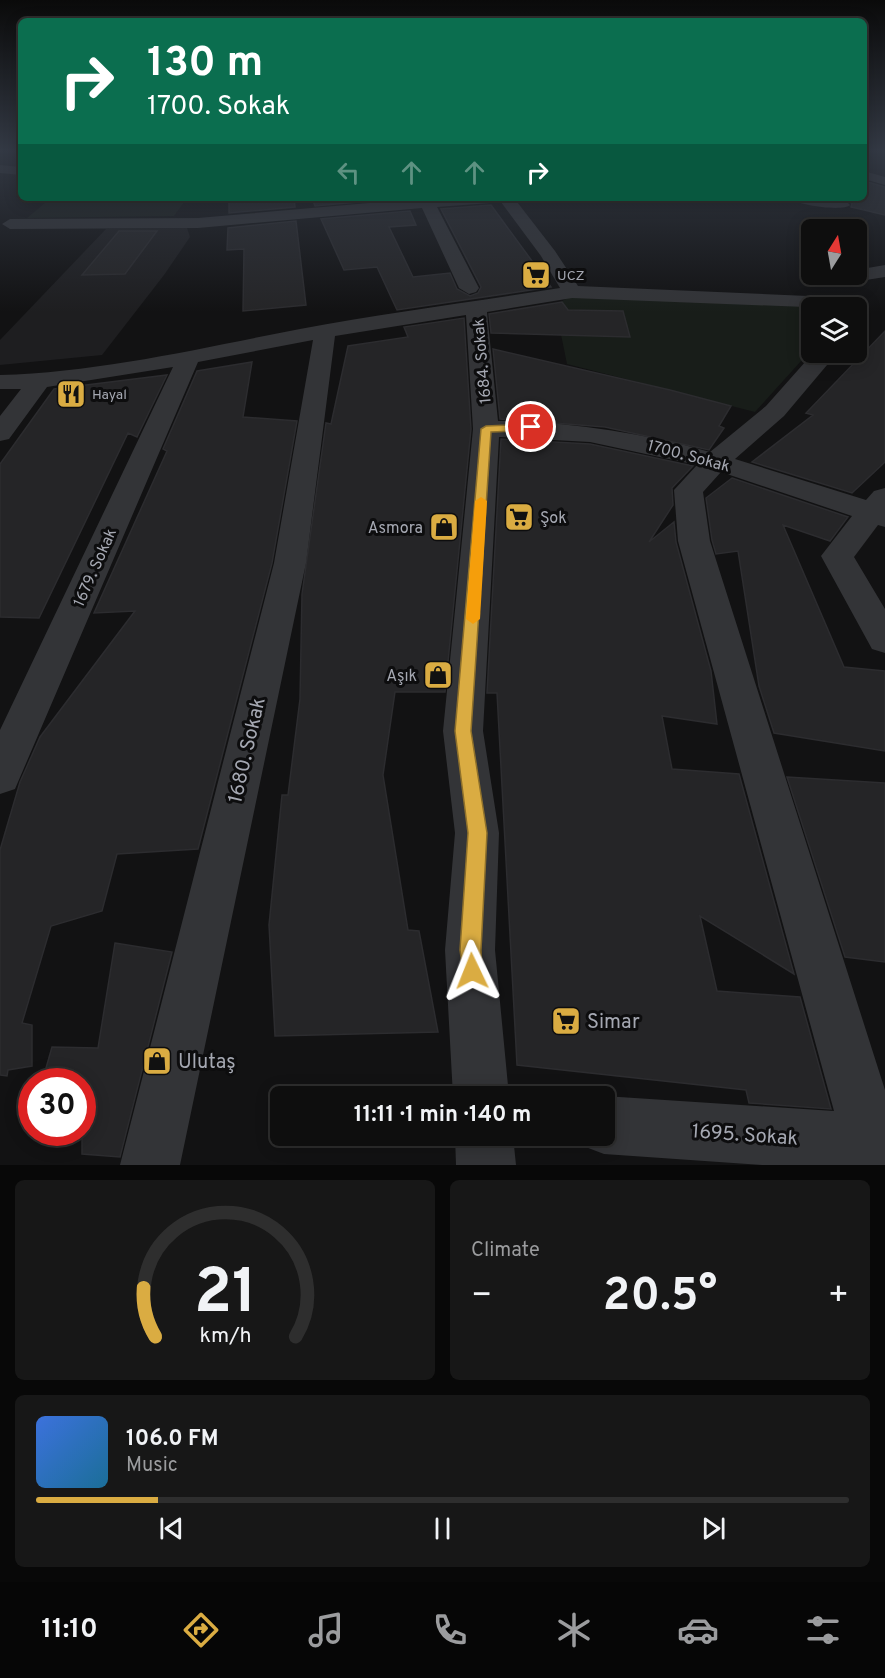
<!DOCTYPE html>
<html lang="en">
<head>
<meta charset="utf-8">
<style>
	body { margin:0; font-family:Overpass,sans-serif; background:#171717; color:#f1f3f6; height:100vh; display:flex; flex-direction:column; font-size:22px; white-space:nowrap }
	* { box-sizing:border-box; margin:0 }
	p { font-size:20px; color:#9b9c9e }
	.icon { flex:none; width:33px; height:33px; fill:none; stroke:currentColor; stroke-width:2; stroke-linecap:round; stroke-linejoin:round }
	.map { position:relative; height:1165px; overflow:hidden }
	.side { display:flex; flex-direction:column; gap:15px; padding:15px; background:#080808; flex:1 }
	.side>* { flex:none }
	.guide { position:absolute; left:18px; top:18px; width:849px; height:183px; border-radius:9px; box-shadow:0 3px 15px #0003,0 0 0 2px #2e2e2e; background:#0b6e4f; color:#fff; overflow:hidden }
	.needle { width:39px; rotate:11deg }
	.tools { position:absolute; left:801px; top:219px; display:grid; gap:12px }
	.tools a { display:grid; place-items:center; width:66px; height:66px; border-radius:9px; background:#0e0e0e; box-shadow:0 3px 15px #0003,0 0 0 2px #2e2e2e; font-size:30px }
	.speed { position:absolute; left:18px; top:1068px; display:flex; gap:12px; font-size:30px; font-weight:700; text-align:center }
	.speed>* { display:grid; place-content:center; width:78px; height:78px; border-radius:50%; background:#0e0e0e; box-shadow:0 3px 15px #0003,0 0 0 2px #2e2e2e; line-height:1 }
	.speed .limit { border:9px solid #d22; background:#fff; color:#111 }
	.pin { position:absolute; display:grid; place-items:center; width:51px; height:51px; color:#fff; margin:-26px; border:3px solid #fff; border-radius:50%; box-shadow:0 2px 6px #0007 }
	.me { position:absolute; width:66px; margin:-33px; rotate:358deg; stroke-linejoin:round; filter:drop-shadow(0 0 4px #0008) }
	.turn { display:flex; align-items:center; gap:21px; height:126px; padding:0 30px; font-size:27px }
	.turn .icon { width:78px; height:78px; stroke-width:2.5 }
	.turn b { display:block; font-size:42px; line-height:51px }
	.lanes { display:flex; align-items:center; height:57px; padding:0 30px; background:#0003; justify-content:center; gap:30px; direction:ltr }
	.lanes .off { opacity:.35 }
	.big { font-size:45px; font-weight:700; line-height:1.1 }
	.side .card { flex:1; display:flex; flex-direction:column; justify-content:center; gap:9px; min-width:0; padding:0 21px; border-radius:9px; background:#171717 }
	.side .dial { align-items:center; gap:0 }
	.dial svg { height:156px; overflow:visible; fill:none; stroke:#2e2e2e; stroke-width:7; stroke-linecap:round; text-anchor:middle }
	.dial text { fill:#f1f3f6; stroke:none }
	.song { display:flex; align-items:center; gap:18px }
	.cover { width:72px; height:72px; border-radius:9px; background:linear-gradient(135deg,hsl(220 70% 55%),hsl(200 70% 35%)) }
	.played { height:6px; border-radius:3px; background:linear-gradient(90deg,#daac42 15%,#2e2e2e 15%) }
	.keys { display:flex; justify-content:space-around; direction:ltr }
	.heat { display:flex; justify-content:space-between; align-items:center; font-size:33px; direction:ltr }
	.side .tiles { flex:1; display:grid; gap:15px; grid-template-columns:1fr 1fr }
	.card:last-child { grid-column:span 2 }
	.trip { position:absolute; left:270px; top:1086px; width:345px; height:60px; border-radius:9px; background:#0e0e0e; box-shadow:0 3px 15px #0003,0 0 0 2px #2e2e2e; font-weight:700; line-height:60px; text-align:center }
	.tabs { display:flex; height:96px; justify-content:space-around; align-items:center; background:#060606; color:#9b9c9e }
	.tabs .icon { width:42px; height:42px }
	.tabs .on { color:#daac42 }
	.tabs b { font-size:27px; color:#f1f3f6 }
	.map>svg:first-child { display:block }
	.built { fill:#1e1e20 }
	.green { fill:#181d19 }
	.building { fill:#252527; stroke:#2c2c2f; stroke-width:1.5 }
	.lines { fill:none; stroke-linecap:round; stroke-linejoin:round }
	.minor { fill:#333437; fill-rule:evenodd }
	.route { fill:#daac42; stroke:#8e702b; stroke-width:1.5 }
	.slow { fill:#f59e0b }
	.labels { text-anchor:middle; stroke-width:6; stroke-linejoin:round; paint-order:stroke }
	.far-poi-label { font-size:14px; fill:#a5a8b2; stroke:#0d0d0e; text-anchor:start }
	.street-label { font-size:16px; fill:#a5a8b2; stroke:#0d0d0e }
	.poi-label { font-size:16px; fill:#a5a8b2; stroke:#0d0d0e; text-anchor:end }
	.near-street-label { font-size:20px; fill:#a5a8b2; stroke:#0d0d0e }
	.near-poi-label { font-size:20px; fill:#a5a8b2; stroke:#0d0d0e; text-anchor:start }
</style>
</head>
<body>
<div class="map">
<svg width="885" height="1165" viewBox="0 0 885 1165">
	<rect width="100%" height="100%" fill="#121213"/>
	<path class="built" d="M187,228L190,237L164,275L102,355L0,365V340L106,229Z"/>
	<path class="green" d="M51,198H187L174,216L27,218Z
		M580,291L846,307L812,308L811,350L755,412L567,364L555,305Z"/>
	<path class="building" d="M864,181L885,187V215L851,207L852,203L842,199L864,198Z
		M229,198H294L295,207L229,213Z
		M312,198H401L315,206Z
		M491,205L551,287L397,310L377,267L344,270L321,219L410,211L416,225L389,227L413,277L450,273L457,289L470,296L478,293L481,287L441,209Z
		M296,221L306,305L243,311L244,249L227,250L228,228Z
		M119,231H157L125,274L82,275Z
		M562,302L568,310L623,311L630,337L491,333L489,314Z
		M464,318L471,429L445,692H395L383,775L408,930L419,931L438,1032L275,1036L269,925L282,795H288L300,699L302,594L326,423L331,424L348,346L408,337L404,327Z
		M885,331V462L852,493L752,462L813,415L806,413Z
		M493,349L670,390L731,406L719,426L724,428L709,450L605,427L500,419Z
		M252,362L243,417L297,421L272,563L198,849L117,854L102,911L51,926L22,1023L32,1025V1066L8,1070L7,1076L0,1075V850L20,782L40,737L135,611L94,613L167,451L163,449L197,371Z
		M167,375L137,437L128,433L39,618L0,617V464L54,389Z
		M501,439L590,444L693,466L672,488L673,505L649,542L674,522L676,542L711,671L717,724L662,716L672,769L739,774L794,974L700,916L717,991L800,997L831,1109L749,1103L746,1090L517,1065L497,693H487Z
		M732,478L848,517L830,541L783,525L844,667L885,671V751L774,733L759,686L738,551L716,554L712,540L706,498Z
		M787,777L885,783V962L845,957Z
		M115,943L172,952L120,1157L82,1154V1082H42L52,1047L98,1048Z"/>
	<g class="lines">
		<path class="minor" d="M0,165L21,167V175L0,173Z
			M864,171L885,177V185L864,179Z
			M427,198H498L490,203L437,207L479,288L476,292L469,294L459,288L422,208L198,228L10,229L2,224L10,219L198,218Z
			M498,198H514L555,251L578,286L854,298L861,300L864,304L856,309L572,298L487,312L498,421C570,422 641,432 710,452L766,406L814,352H838L784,416L735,459L866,500L874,491L885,488V527L878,525L854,557L885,609V653L872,649L821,556L852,516L721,472L703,492L710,541L885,1090V1165H762L604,1154L583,1146L579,1136H604V1096L834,1111L678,541L674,490L697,465L590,442L499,437L483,731L499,833L495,950L509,1096H453L445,950L455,833L443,731L473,429L466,315L335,336L306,563L180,1165H120L274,563L313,340L198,362L15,789L0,794V730L173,367L47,387L9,439L0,441V416L21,389H0V375C101,372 201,348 300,329C386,313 473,302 560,288L541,256Z
			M789,198H827L847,202L850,205C843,212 796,205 789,198Z
			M885,265V277L847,283L838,277L839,274H856V270Z
			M455,1136H513L516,1165H456Z"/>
	</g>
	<linearGradient id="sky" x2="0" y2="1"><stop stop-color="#0a0a0a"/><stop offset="0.48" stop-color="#333944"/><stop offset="1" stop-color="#333944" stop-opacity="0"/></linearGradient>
	<rect width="885" height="312" fill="url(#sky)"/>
	<path class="route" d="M531,424L536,427L535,430L491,432L471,731L487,833L481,950L482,971L479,978L472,981L464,978L460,950L468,833L455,731L481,429L486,426Z"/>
	<path class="slow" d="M481,497L487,501L480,619L473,624L466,619L475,501Z"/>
	<defs>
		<g id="supermarket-square" transform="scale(1.5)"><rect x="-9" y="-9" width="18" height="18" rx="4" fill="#daac42" stroke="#0d0d0e"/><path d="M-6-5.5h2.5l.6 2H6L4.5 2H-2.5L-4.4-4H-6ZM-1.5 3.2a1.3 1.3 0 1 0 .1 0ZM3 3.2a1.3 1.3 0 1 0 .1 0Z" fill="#111"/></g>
		<g id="restaurant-square" transform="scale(1.5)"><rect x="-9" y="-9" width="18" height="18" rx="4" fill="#daac42" stroke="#0d0d0e"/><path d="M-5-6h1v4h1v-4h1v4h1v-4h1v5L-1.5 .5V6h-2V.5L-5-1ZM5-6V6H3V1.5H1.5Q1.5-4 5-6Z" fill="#111"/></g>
		<g id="shop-square" transform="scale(1.5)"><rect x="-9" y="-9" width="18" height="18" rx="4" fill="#daac42" stroke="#0d0d0e"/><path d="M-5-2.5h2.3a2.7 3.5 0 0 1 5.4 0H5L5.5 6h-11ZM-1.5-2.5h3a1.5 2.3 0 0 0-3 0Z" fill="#111"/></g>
	</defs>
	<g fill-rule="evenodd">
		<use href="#supermarket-square" x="536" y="275"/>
		<use href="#restaurant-square" x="71" y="394"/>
		<use href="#supermarket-square" x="519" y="517"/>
		<use href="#shop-square" x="444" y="527"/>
		<use href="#shop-square" x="438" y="675"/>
		<use href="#supermarket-square" x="566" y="1021"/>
		<use href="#shop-square" x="157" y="1061"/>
	</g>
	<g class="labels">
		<g class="far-poi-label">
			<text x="557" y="280">UCZ</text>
			<text x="92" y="399">Hayal</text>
		</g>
		<g class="street-label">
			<text transform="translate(481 361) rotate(-95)" y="6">1684. Sokak</text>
			<text transform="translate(689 455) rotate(15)" y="6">1700. Sokak</text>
			<text transform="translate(94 567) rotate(-66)" y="6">1679. Sokak</text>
		</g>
		<g class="poi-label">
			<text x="540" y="523" text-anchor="start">Şok</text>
			<text x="423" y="533">Asmora</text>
			<text x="417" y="681">Aşık</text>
		</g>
		<g class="near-street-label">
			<text transform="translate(246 750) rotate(-77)" y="7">1680. Sokak</text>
			<text transform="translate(745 1134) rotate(4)" y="7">1695. Sokak</text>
		</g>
		<g class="near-poi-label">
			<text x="587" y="1028">Simar</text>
			<text x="178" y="1068">Ulutaş</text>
		</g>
	</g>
</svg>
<div class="tools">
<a><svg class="needle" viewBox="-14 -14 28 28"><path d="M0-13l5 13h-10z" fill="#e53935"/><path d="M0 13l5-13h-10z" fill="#9b9c9e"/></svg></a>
<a><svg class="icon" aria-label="layers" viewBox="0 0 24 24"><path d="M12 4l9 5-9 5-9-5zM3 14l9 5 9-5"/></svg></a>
</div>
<div class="speed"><div class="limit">30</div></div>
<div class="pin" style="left:531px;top:427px;background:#d93025"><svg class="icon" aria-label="arrive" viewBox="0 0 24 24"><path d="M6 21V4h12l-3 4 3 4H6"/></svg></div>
<svg class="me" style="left:472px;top:971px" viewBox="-20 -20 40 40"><path d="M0-17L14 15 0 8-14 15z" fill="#daac42" stroke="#fff" stroke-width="4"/></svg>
<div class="trip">11:11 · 1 min · 140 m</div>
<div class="guide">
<div class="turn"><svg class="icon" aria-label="right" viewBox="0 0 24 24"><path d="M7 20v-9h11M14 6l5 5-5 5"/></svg><div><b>130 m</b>1700. Sokak</div></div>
<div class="lanes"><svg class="icon off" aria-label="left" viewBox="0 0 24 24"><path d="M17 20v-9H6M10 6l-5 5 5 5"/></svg><svg class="icon off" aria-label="ahead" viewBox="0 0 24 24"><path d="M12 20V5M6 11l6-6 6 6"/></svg><svg class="icon off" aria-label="ahead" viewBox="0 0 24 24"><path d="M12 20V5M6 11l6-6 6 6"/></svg><svg class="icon" aria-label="right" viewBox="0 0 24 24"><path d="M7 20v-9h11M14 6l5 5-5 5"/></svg></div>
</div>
</div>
<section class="side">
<div class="tiles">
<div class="card dial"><svg viewBox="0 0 100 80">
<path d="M14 69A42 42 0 1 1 86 69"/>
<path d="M14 69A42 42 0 0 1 8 44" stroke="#daac42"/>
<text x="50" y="56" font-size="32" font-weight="700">21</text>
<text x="50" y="72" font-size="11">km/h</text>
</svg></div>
<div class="card"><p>Climate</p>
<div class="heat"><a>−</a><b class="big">20.5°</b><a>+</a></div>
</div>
<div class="card">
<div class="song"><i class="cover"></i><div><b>106.0 FM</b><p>Music</p></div></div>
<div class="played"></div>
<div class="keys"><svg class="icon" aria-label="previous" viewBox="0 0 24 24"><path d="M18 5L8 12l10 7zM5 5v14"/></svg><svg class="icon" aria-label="pause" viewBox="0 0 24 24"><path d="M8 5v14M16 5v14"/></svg><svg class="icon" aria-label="next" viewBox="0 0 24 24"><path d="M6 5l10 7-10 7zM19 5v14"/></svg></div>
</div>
</div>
</section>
<nav class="tabs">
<b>11:10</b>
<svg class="icon on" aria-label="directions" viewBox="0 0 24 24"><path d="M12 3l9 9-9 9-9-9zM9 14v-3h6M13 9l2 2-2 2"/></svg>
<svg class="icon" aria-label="music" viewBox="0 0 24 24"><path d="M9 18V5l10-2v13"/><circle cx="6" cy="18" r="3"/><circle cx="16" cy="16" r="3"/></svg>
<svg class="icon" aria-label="phone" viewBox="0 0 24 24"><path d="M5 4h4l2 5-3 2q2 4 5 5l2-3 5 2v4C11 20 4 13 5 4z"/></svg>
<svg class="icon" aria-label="climate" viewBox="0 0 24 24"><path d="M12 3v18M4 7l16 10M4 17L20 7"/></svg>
<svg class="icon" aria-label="car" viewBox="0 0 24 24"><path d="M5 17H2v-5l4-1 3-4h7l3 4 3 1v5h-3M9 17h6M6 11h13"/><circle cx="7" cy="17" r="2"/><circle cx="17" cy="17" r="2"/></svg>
<svg class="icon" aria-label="filters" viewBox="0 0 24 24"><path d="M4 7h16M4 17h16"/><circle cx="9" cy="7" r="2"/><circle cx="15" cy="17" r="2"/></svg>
</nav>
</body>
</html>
